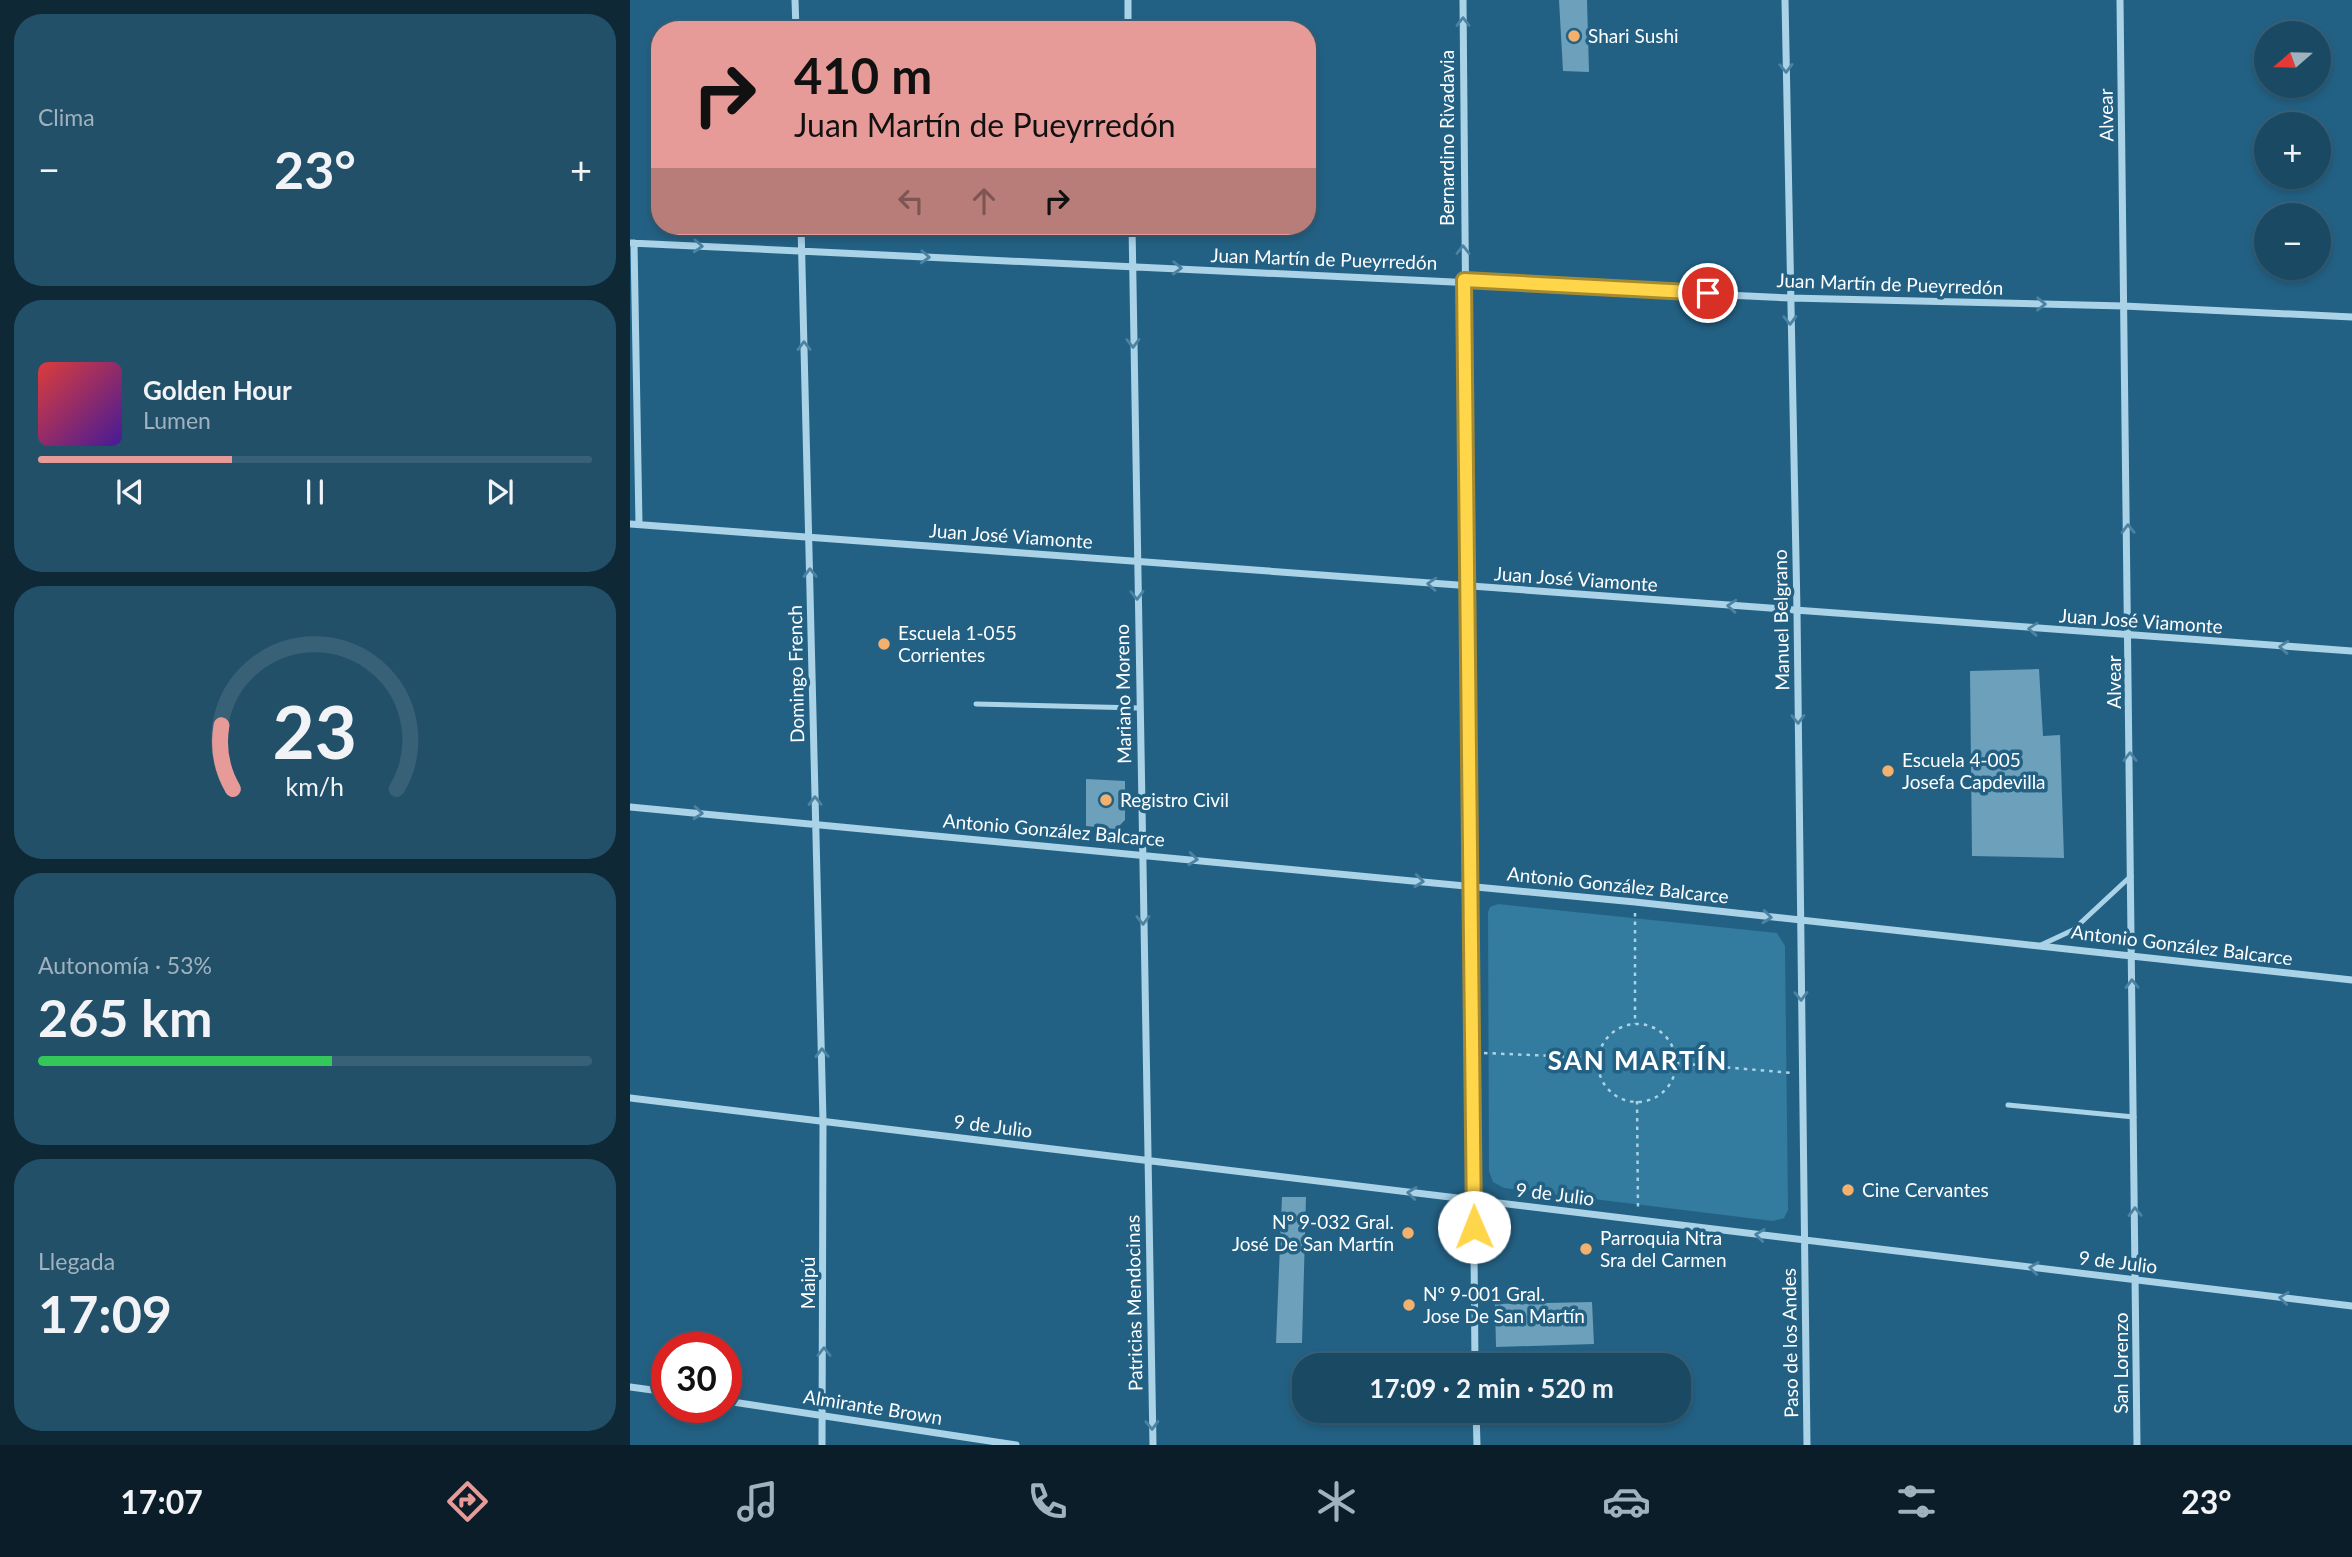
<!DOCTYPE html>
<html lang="es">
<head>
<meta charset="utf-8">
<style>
	body { margin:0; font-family:Lato,sans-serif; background:#235069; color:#f1f3f6; height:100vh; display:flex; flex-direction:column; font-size:26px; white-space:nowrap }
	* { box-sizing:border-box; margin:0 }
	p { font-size:23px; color:#9fb2be }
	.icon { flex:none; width:38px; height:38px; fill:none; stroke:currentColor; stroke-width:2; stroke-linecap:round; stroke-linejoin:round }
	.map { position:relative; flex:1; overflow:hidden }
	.sheet { display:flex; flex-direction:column; gap:14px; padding:14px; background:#0e2836; width:630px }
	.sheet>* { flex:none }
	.top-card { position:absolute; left:21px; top:21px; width:665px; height:214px; border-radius:28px; box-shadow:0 4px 10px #0003,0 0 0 2px #386178; background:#e69b98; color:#111; overflow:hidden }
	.needle { width:46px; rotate:250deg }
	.fabs { position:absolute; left:1624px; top:21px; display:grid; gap:14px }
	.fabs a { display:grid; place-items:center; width:77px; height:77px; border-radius:50%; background:#1a4963; box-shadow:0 4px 10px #0003,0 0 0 2px #386178; font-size:35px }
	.speed { position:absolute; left:21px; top:1332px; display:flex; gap:14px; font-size:35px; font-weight:700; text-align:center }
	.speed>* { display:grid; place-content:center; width:91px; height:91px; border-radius:50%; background:#1a4963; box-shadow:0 4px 10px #0003,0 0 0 2px #386178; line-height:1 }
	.speed .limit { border:10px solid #d22; background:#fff; color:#111 }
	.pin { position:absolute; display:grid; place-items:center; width:60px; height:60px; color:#fff; margin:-30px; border:4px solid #fff; border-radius:50%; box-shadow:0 2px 7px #0007 }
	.me { position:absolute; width:77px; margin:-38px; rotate:359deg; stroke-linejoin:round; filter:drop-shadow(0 0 5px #0008) }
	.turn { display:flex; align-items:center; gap:24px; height:147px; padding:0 28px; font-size:32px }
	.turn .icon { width:91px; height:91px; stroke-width:2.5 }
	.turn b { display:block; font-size:49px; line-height:60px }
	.lanes { display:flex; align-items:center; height:66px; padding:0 28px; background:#0003; justify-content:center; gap:35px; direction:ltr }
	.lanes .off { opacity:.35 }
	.big { font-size:52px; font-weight:700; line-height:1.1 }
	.sheet .tile { flex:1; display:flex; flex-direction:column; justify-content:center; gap:10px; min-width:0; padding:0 24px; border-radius:28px; background:#235069 }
	.sheet .dial { align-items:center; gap:0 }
	.dial svg { height:182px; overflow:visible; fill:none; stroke:#386178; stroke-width:7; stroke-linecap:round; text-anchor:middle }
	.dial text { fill:#f1f3f6; stroke:none }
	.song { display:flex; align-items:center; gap:21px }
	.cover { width:84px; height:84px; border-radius:10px; background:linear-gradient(135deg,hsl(0 70% 55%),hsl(260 70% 35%)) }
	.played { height:7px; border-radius:4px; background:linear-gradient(90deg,#e69b98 35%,#386178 35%) }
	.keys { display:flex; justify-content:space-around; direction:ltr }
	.heat { display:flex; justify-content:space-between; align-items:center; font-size:38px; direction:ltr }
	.charge { height:10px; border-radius:5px; background:linear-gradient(90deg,#34c759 53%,#386178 0) }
	.trip { position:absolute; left:662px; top:1353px; width:399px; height:70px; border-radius:28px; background:#1a4963; box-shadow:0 4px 10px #0003,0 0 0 2px #386178; font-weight:700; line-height:70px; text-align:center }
	.tabs { display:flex; height:112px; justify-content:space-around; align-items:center; background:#0a1d28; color:#9fb2be }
	.tabs .icon { width:49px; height:49px }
	.tabs .current { color:#e69b98 }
	.tabs b { font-size:32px; color:#f1f3f6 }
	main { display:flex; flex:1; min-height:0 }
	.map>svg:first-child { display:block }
	.green { fill:#337b9f }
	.building { fill:#6ca0bb }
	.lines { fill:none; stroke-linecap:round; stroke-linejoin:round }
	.path { stroke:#abd3e8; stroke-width:2.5; stroke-dasharray:3.5 5; stroke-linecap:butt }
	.lane { stroke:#abd3e8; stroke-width:5 }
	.street { stroke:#abd3e8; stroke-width:7 }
	.oneway { stroke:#4c83a2 }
	.route-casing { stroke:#a68a30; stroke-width:18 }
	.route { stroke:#ffd54a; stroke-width:12 }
	.poi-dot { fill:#f4b16e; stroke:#236184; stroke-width:2.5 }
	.labels { text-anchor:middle; stroke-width:7; stroke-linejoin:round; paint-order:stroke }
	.poi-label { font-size:19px; fill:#fff; stroke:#236184; text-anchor:start }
	.street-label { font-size:19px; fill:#fff; stroke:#236184 }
	.district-label { font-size:26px; font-weight:bold; letter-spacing:2px; fill:#fff; stroke:#236184 }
</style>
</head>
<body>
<main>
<section class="sheet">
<div class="tile"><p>Clima</p>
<div class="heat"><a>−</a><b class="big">23°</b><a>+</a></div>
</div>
<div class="tile">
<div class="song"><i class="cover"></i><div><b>Golden Hour</b><p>Lumen</p></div></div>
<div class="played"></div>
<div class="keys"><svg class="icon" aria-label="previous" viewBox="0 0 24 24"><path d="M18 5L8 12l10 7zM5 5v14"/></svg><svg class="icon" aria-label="pause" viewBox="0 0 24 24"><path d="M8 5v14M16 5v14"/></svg><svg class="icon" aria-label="next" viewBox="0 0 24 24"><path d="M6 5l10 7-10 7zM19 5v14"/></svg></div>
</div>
<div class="tile dial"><svg viewBox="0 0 100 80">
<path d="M14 69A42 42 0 1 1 86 69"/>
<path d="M14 69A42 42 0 0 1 9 41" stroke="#e69b98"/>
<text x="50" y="56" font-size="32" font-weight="700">23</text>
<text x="50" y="72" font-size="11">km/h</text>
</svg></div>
<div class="tile"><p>Autonomía · 53%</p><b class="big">265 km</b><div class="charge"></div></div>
<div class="tile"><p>Llegada</p><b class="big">17:09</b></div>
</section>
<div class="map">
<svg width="1722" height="1445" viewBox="0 0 1722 1445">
	<rect width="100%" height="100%" fill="#236184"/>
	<path class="green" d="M868,904L1147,933L1155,946L1158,1210L1154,1218L1143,1221L874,1188L863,1182L859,1171L858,912L860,907Z"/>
	<path class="building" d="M929,0H957L959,72L933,71Z
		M1409,669L1413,736L1430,735L1434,858L1342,856L1340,671Z
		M456,779L495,781V820L486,829L456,826Z
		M652,1197H676L672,1343H646Z
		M962,1302L964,1344L866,1347L865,1304Z"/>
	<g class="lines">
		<path class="path" d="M1005,913V1024
			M968 1063a39 39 0 1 1 78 0a39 39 0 1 1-78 0Z
			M854,1053L969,1058
			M1046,1063L1162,1073
			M1007,1101L1008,1210"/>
		<path class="lane" d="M346,704L509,708
			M1411,945L1443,930L1501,876
			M1378,1105L1504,1117"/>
		<path class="street" d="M165,0L166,30
			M498,0V30
			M833,0L845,1365
			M1155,0L1167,611L1177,1445
			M1490,0L1507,1445
			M171,226L193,1121L192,1445
			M502,226L523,1445
			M0,243L1160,298L1494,306L1722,317
			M4,243L9,524
			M0,524L1722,651
			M0,807L1005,902L1722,980
			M0,1098L1722,1306
			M0,1387L37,1392
			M96,1401L386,1445
			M846,1410L847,1445"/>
	</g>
	<defs><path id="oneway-chevron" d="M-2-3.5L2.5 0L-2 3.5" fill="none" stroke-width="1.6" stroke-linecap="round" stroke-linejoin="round" transform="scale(1.75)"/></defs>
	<g class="oneway">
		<use href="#oneway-chevron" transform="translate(833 22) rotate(-90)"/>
		<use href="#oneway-chevron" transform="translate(1156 68) rotate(89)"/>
		<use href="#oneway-chevron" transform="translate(68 246) rotate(3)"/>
		<use href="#oneway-chevron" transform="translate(833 250) rotate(-90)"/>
		<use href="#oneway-chevron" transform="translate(295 257) rotate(3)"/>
		<use href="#oneway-chevron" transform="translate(547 268) rotate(2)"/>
		<use href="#oneway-chevron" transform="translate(1411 304) rotate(1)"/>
		<use href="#oneway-chevron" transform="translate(1160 320) rotate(89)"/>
		<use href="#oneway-chevron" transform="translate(503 343) rotate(89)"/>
		<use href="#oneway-chevron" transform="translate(174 346) rotate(-91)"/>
		<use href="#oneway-chevron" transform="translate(1498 529) rotate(-91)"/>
		<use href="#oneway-chevron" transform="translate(180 573) rotate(-91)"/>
		<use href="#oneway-chevron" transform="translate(802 584) rotate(-176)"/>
		<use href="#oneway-chevron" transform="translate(507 595) rotate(89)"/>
		<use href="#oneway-chevron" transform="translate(1102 606) rotate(-176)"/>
		<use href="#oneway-chevron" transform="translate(1403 629) rotate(-176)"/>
		<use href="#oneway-chevron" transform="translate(1654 647) rotate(-176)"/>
		<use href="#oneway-chevron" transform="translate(1168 719) rotate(89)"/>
		<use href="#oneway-chevron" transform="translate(1500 757) rotate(-90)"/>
		<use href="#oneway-chevron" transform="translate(185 801) rotate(-91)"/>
		<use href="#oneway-chevron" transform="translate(68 813) rotate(5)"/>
		<use href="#oneway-chevron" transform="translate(563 859) rotate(6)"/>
		<use href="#oneway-chevron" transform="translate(789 881) rotate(6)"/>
		<use href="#oneway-chevron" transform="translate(1137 917) rotate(6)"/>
		<use href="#oneway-chevron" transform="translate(513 920) rotate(89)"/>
		<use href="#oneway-chevron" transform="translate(1502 984) rotate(-91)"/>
		<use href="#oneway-chevron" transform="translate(1171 996) rotate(89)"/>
		<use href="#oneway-chevron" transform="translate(192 1053) rotate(-91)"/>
		<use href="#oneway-chevron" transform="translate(782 1193) rotate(-173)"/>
		<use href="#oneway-chevron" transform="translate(1505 1212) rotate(-91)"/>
		<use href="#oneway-chevron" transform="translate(1130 1235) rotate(-173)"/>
		<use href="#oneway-chevron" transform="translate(1404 1268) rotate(-173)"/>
		<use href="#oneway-chevron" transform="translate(1654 1298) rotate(-173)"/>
		<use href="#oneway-chevron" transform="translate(194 1352) rotate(-90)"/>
		<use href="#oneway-chevron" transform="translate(522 1425) rotate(89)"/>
	</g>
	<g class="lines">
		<g class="route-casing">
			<path id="route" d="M844,1227L834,280L1078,293"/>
		</g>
		<use href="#route" class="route"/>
	</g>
	<g class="poi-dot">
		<circle cx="944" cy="36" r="7"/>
		<circle cx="254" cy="644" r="7"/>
		<circle cx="1258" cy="771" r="7"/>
		<circle cx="476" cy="800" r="7"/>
		<circle cx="1218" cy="1190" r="7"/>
		<circle cx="778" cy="1233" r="7"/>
		<circle cx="956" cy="1249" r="7"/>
		<circle cx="779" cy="1305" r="7"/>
	</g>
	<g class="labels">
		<g class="poi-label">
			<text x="958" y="43">Shari Sushi</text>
			<text x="268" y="640">Escuela 1-055<tspan x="268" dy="22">Corrientes</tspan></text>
			<text x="1272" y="767">Escuela 4-005<tspan x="1272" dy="22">Josefa Capdevilla</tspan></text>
			<text x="490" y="807">Registro Civil</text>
			<text x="1232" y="1197">Cine Cervantes</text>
			<text x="764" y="1229" text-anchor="end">Nº 9-032 Gral.<tspan x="764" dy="22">José De San Martín</tspan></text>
			<text x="970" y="1245">Parroquia Ntra<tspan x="970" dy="22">Sra del Carmen</tspan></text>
			<text x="793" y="1301">Nº 9-001 Gral.<tspan x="793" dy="22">Jose De San Martín</tspan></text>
		</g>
		<g class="street-label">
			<text transform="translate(1476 115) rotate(-91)" y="7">Alvear</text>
			<text transform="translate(817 138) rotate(-90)" y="7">Bernardino Rivadavia</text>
			<text transform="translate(694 259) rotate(2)" y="7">Juan Martín de Pueyrredón</text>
			<text transform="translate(1260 284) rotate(2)" y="7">Juan Martín de Pueyrredón</text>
			<text transform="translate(381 536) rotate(4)" y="7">Juan José Viamonte</text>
			<text transform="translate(946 579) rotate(4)" y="7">Juan José Viamonte</text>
			<text transform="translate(1151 620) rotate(-91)" y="7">Manuel Belgrano</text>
			<text transform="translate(1511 621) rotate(4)" y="7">Juan José Viamonte</text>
			<text transform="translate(166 674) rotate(-91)" y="7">Domingo French</text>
			<text transform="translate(1484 682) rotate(-90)" y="7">Alvear</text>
			<text transform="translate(493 694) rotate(-91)" y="7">Mariano Moreno</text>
			<text transform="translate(424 830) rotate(5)" y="7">Antonio González Balcarce</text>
			<text transform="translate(988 885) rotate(6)" y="7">Antonio González Balcarce</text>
			<text transform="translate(1552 945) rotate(7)" y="7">Antonio González Balcarce</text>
			<text transform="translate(363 1126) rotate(7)" y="7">9 de Julio</text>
			<text transform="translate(925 1194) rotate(7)" y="7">9 de Julio</text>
			<text transform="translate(1488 1262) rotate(7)" y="7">9 de Julio</text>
			<text transform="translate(178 1283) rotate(-90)" y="7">Maipú</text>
			<text transform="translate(504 1303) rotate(-91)" y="7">Patricias Mendocinas</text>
			<text transform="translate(1160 1343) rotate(-91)" y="7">Paso de los Andes</text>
			<text transform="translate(1491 1363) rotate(-90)" y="7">San Lorenzo</text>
			<text transform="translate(243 1407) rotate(9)" y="7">Almirante Brown</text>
		</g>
		<g class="district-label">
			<text x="1008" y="1070">SAN MARTÍN</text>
		</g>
	</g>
</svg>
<div class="fabs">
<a><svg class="needle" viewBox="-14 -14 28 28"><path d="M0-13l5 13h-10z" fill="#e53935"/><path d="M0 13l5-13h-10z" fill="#9fb2be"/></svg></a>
<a>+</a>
<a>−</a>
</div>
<div class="speed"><div class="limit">30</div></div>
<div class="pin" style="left:1078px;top:293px;background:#d93025"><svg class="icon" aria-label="arrive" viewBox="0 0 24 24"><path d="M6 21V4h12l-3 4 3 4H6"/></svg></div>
<svg class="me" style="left:844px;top:1227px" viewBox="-20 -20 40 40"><circle r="19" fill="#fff"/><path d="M0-13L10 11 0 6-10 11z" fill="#ffd54a"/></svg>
<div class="trip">17:09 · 2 min · 520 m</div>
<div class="top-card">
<div class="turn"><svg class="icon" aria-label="right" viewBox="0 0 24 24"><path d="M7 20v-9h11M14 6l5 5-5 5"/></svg><div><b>410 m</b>Juan Martín de Pueyrredón</div></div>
<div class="lanes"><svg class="icon off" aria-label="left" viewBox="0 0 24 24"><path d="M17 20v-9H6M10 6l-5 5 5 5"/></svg><svg class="icon off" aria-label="ahead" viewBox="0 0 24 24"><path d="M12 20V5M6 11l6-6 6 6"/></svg><svg class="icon" aria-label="right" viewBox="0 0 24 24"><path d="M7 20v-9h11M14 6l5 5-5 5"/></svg></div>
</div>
</div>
</main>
<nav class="tabs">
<b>17:07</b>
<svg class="icon current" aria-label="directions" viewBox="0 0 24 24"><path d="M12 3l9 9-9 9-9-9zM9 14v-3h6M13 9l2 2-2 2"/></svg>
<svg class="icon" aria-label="music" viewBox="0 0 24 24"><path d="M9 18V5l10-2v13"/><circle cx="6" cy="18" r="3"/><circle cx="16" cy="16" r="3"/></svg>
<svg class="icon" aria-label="phone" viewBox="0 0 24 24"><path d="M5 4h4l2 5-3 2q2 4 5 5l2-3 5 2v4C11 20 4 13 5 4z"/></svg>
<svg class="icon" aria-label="climate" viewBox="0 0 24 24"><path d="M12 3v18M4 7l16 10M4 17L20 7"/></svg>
<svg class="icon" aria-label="car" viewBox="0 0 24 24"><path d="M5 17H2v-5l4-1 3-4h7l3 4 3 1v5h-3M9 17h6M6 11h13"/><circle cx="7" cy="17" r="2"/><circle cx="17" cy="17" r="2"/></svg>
<svg class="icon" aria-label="filters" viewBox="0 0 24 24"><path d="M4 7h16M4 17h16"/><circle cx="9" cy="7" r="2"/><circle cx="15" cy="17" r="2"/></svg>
<b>23°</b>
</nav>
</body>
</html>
